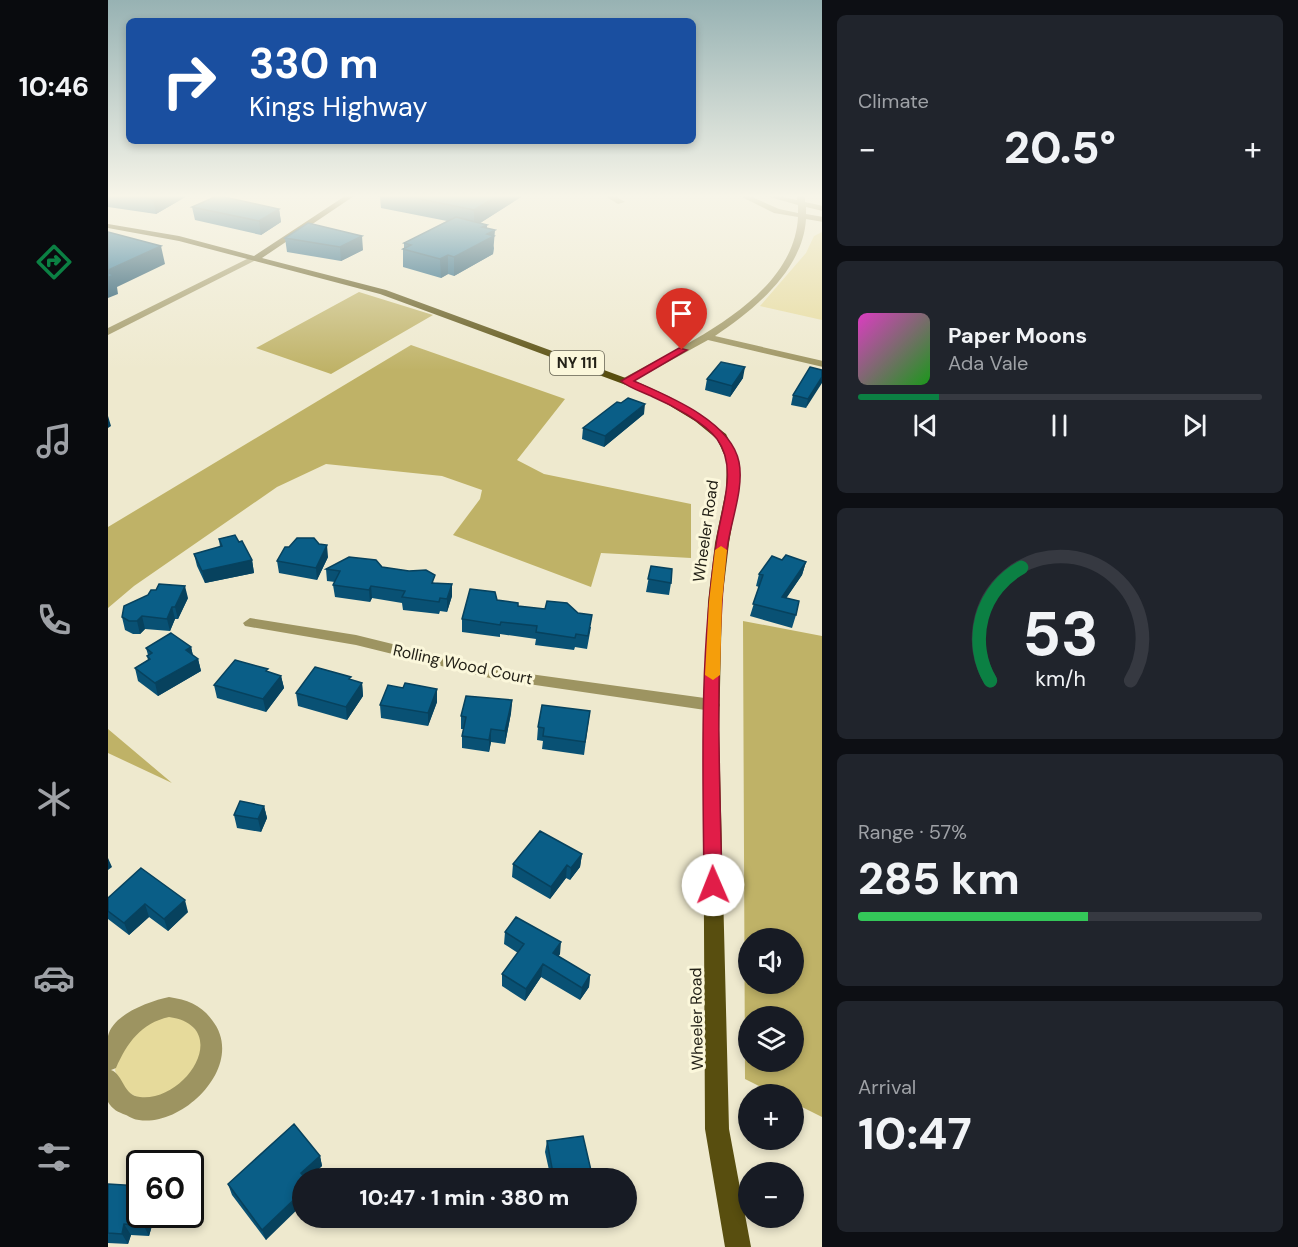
<!DOCTYPE html>
<html lang="en">
<head>
<meta charset="utf-8">
<style>
	body { margin:0; font-family:"DM Sans",sans-serif; background:#20242c; color:#f1f3f6; height:100vh; display:flex; flex-direction:column; font-size:22px; white-space:nowrap }
	* { box-sizing:border-box; margin:0 }
	p { font-size:20px; color:#9ea1a6 }
	.icon { flex:none; width:33px; height:33px; fill:none; stroke:currentColor; stroke-width:2; stroke-linecap:round; stroke-linejoin:round }
	.map { position:relative; flex:1; overflow:hidden }
	.details { display:flex; flex-direction:column; gap:15px; padding:15px; background:#0d0f14; width:476px }
	.details>* { flex:none }
	.banner { position:absolute; left:18px; top:18px; width:570px; height:126px; border-radius:9px; box-shadow:0 3px 9px #0003; background:#1a4fa0; color:#fff; overflow:hidden }
	.buttons { position:absolute; left:630px; top:928px; display:grid; gap:12px }
	.buttons a { display:grid; place-items:center; width:66px; height:66px; border-radius:50%; background:#171b24; box-shadow:0 3px 9px #0003; font-size:30px }
	.speed { position:absolute; left:18px; top:1150px; display:flex; gap:12px; font-size:30px; font-weight:700; text-align:center }
	.speed>* { display:grid; place-content:center; width:78px; height:78px; border-radius:50%; background:#171b24; box-shadow:0 3px 9px #0003; line-height:1 }
	.speed .limit { border:3px solid #111; border-radius:9px; background:#fff; color:#111 }
	.pin { position:absolute; display:grid; place-items:center; width:51px; height:51px; color:#fff; margin:-62px -26px; border-radius:50% 50% 50% 0; rotate:-45deg; box-shadow:0 0 6px #0007 }
	.pin .icon { rotate:45deg }
	.me { position:absolute; width:66px; margin:-33px; rotate:359deg; stroke-linejoin:round; filter:drop-shadow(0 0 4px #0008) }
	.turn { display:flex; align-items:center; gap:21px; height:126px; padding:0 24px; font-size:27px }
	.turn .icon { width:78px; height:78px; stroke-width:2.5 }
	.turn b { display:block; font-size:42px; line-height:51px }
	.big { font-size:45px; font-weight:800; line-height:1.1 }
	.details .widget { flex:1; display:flex; flex-direction:column; justify-content:center; gap:9px; min-width:0; padding:0 21px; border-radius:9px; background:#20242c }
	.details .dial { align-items:center; gap:0 }
	.dial svg { height:156px; overflow:visible; fill:none; stroke:#363941; stroke-width:7; stroke-linecap:round; text-anchor:middle }
	.dial text { fill:#f1f3f6; stroke:none }
	.song { display:flex; align-items:center; gap:18px }
	.cover { width:72px; height:72px; border-radius:9px; background:linear-gradient(135deg,hsl(310 70% 55%),hsl(120 70% 35%)) }
	.played { height:6px; border-radius:3px; background:linear-gradient(90deg,#0b8043 20%,#363941 20%) }
	.keys { display:flex; justify-content:space-around; direction:ltr }
	.heat { display:flex; justify-content:space-between; align-items:center; font-size:33px; direction:ltr }
	.charge { height:9px; border-radius:4px; background:linear-gradient(90deg,#34c759 57%,#363941 0) }
	.trip { position:absolute; left:184px; top:1168px; width:345px; height:60px; border-radius:30px; background:#171b24; box-shadow:0 3px 9px #0003; font-weight:800; line-height:60px; text-align:center }
	main { display:flex; flex:1; min-height:0 }
	.dock { display:flex; flex-direction:column; width:108px; justify-content:space-around; align-items:center; background:#090b0e; color:#9ea1a6 }
	.dock .icon { width:42px; height:42px }
	.dock .active { color:#0b8043 }
	.dock b { font-size:27px; color:#f1f3f6 }
	.map>svg:first-child { display:block }
	.green { fill:#e6da9b }
	.forest { fill:#bfb267; fill-rule:evenodd }
	.lines { fill:none; stroke-linecap:round; stroke-linejoin:round }
	.minor { fill:#9d9461; fill-rule:evenodd }
	.major { fill:#584e0f; fill-rule:evenodd }
	.wall { fill:#095174 }
	.shaded-wall { fill:#07425e }
	.building { fill:#0a5e87; stroke:#07425e; stroke-width:1.5 }
	.route { fill:#e11d48; stroke:#92132f; stroke-width:1.5 }
	.slow { fill:#f59e0b }
	.labels { text-anchor:middle; stroke-width:6; stroke-linejoin:round; paint-order:stroke }
	.shield { fill:#fbf7db; stroke:#646252; stroke-width:1.5 }
	.shield-label { font-size:15px; font-weight:bold; fill:#242218 }
	.street-label { font-size:16px; fill:#242218; stroke:#fbf7db }
</style>
</head>
<body>
<main>
<nav class="dock">
<b>10:46</b>
<svg class="icon active" aria-label="directions" viewBox="0 0 24 24"><path d="M12 3l9 9-9 9-9-9zM9 14v-3h6M13 9l2 2-2 2"/></svg>
<svg class="icon" aria-label="music" viewBox="0 0 24 24"><path d="M9 18V5l10-2v13"/><circle cx="6" cy="18" r="3"/><circle cx="16" cy="16" r="3"/></svg>
<svg class="icon" aria-label="phone" viewBox="0 0 24 24"><path d="M5 4h4l2 5-3 2q2 4 5 5l2-3 5 2v4C11 20 4 13 5 4z"/></svg>
<svg class="icon" aria-label="climate" viewBox="0 0 24 24"><path d="M12 3v18M4 7l16 10M4 17L20 7"/></svg>
<svg class="icon" aria-label="car" viewBox="0 0 24 24"><path d="M5 17H2v-5l4-1 3-4h7l3 4 3 1v5h-3M9 17h6M6 11h13"/><circle cx="7" cy="17" r="2"/><circle cx="17" cy="17" r="2"/></svg>
<svg class="icon" aria-label="filters" viewBox="0 0 24 24"><path d="M4 7h16M4 17h16"/><circle cx="9" cy="7" r="2"/><circle cx="15" cy="17" r="2"/></svg>
</nav>
<div class="map">
<svg width="715" height="1247" viewBox="0 0 715 1247">
	<rect width="100%" height="100%" fill="#eee9ce"/>
	<path class="green" d="M714,232V320L652,306L698,253L706,236Z
		M65,1015L78,1019L94,1037L92,1065L59,1097L31,1098L19,1092L11,1083L7,1070L9,1057L36,1022Z"/>
	<path class="forest" d="M251,292L325,315L223,374L148,348Z
		M303,345L457,399L409,460L436,474L583,504V558L493,553L483,587L345,535L372,499L374,490L334,476L218,464L169,487L26,586L0,608V527Z
		M635,621L714,636V1117L686,1103V1095H669L637,1079ZM640,939H686V984H640ZM640,1017H686V1062H640Z
		M0,729L64,783L0,753Z"/>
	<g class="lines">
		<path class="minor" d="M497,196H507L517,202L510,204Z
			M632,196H642L671,209L690,213V205L658,196H671L689,200V196H697V202L715,206V211L698,207V214L715,217V222L698,219C695,270 646,310 607,336L715,361V367L600,340L522,383H514V379C575,345 686,299 690,217L666,213Z
			M145,256L152,258L0,335V328Z
			M142,618L248,635L386,669L604,699L610,701L612,705L610,709L604,711L386,679L248,645L137,626L135,623Z
			M61,997C80,1000 93,1005 104,1020C139,1064 76,1127 31,1120C27,1120 22,1117 18,1115C10,1112 5,1110 0,1102C0,1084 0,1052 0,1036C5,1014 42,1001 61,997ZM61,1017C125,1026 79,1102 32,1097C15,1096 16,1075 3,1070L8,1068C19,1043 33,1023 61,1017Z"/>
		<path class="major" d="M237,196H246L154,258L278,290L534,384L562,397L595,417L618,434L631,461L630,490L621,543L614,602L611,730L621,1129L643,1247H617L597,1129L595,730L600,602L607,543L618,490L619,461L609,439L587,421L554,401L526,388L272,294L71,241L0,228V224L71,236L146,256Z"/>
	</g>
	<path class="wall" d="M0,196H79L48,214L0,207Z
		M268,196H413V197L372,223L379,229L386,248L385,254L346,276L340,274L333,278L295,267V249L296,248V243L339,221L273,208L272,197Z
		M84,207L171,209L173,222L153,235L87,220Z
		M177,238L255,250L233,261L179,252Z
		M714,370L698,408L683,405L685,395Z
		M635,378L622,397L597,390L599,379Z
		M513,403L536,414L496,447L474,439L475,428Z
		M111,539L131,542L144,560L146,573L97,583L89,566L86,554L112,547Z
		M181,547L220,557L209,580L171,573L169,561Z
		M674,560L698,562L694,575L678,598L688,615L684,628L642,616L651,587L648,586L651,574Z
		M543,566L563,583L561,595L538,592Z
		M274,567L327,583L344,596L339,612L332,611L331,614L295,610L294,603L264,598L262,602L227,597L225,585L227,582L219,581L218,569Z
		M80,598L70,619H67L62,631L37,629L32,634H25L17,630L14,617Z
		M389,600L410,606L483,627L479,649L467,647L466,650L427,645L428,639L392,634V637L354,632V619Z
		M83,647L85,656L90,659L93,671L50,696L30,681L27,668L40,660L39,656L40,655L38,648Z
		M161,672L173,676L176,688L158,712L109,698L106,685Z
		M243,680L254,683L255,696L239,720L190,706L188,693Z
		M295,688L329,689V702L320,726L273,718L272,705Z
		M404,700L403,713L397,744L383,742L381,752L354,748V736L356,729H353V716Z
		M482,711L476,755L434,749L435,741L429,740L430,727Z
		M156,806L159,818L153,832L129,828L126,815Z
		M474,854L472,867L462,880L458,878L442,899L404,877L405,864Z
		M0,898L80,912L60,931L41,917L21,935L0,919Z
		M397,932L452,954L450,956L482,975L481,987L472,1000L433,977L417,1001L394,986V974L410,953L396,944Z
		M439,1141L485,1179H443L437,1152Z
		M212,1156L214,1166L195,1179L158,1240L124,1195L120,1184Z
		M0,1184L32,1215H47L41,1236L23,1235L20,1244L0,1243Z"/>
	<path class="shaded-wall" d="M51,196H79L48,214L45,199Z
		M389,196H413V197L366,227V210Z
		M171,209L173,222L153,235L151,221Z
		M379,225V239V234L387,230L385,254L346,276V257L374,227Z
		M254,236L255,250L233,261L232,247Z
		M53,246L57,264L9,287L10,294L0,298V270Z
		M340,255V274L333,278L332,259Z
		M637,367L635,378L622,397L624,386Z
		M714,377V383L698,408L700,399Z
		M537,404L536,414L496,447L497,436Z
		M0,416L3,426L0,428Z
		M219,545L220,557L209,580L208,568Z
		M144,560L146,573L97,583L94,571Z
		M698,562L694,575L671,609L674,597Z
		M344,584V596L339,612V599Z
		M77,586L80,598L70,619L67,607Z
		M263,586L264,598L262,602L261,590Z
		M64,607L67,619L62,631L59,619Z
		M34,616L37,629L32,634L29,621Z
		M83,647L86,660L78,650Z
		M90,659L93,671L50,696L47,683Z
		M173,676L176,688L158,712L155,699Z
		M254,683L255,696L239,720L238,707Z
		M329,689V702L320,726V713Z
		M404,700L403,713L397,744V731Z
		M383,729V742L381,752V740Z
		M156,806L159,818L153,832L150,819Z
		M474,854L472,867L462,880L463,868Z
		M0,858L4,867L0,870Z
		M459,865L458,878L442,899L443,887Z
		M77,900L80,912L60,931L56,919Z
		M37,904L41,917L21,935L16,923Z
		M453,942L452,954L444,966L445,953Z
		M435,964L433,977L417,1001L418,989Z
		M482,975L481,987L472,1000L474,988Z
		M212,1156L214,1166L201,1179H195L193,1173Z
		M195,1191V1204L158,1240L154,1230Z
		M38,1215H47L41,1236L36,1226Z
		M16,1224L23,1235L20,1244L14,1234Z"/>
	<path class="building" d="M20,196H51L45,199Z
		M109,196H112L171,209L151,221L84,207Z
		M298,196H389L366,210Z
		M348,217L379,225L374,227L387,230L379,234L386,236L346,257L340,255L332,259L295,249L303,245L296,243Z
		M200,223L254,236L232,247L177,238Z
		M0,232L53,246L0,270Z
		M0,273L6,275L0,277Z
		M613,362L637,367L624,386L599,379Z
		M702,367L714,370V377L700,399L685,395Z
		M520,398L537,404L497,436L475,428L509,402L513,403Z
		M127,535L131,542L134,541L144,560L94,571L86,554L114,546L111,539Z
		M189,538H206L211,544L219,545L208,568L169,561L177,547H181Z
		M678,555L698,562L674,597L691,601L688,615L645,604L655,575L651,574L664,556L674,560Z
		M241,557L268,560L274,567L301,571L318,570L327,575L324,583L344,584L339,599L332,598L331,602L294,597L297,591L263,586L261,590L225,585L232,571L218,569Z
		M543,566L564,569L563,583L540,579Z
		M51,584L77,586L67,607H64L59,619L34,616L29,621H21L14,617L16,606L40,595L43,590H48Z
		M362,589L387,592L389,600L410,603V606L437,609L439,601L459,603L470,613L484,615L480,636L468,634L467,638L428,632L429,626L393,622L392,625L354,619Z
		M63,633L83,647L78,650L90,659L47,683L27,668L42,659L39,656L44,653L38,648Z
		M127,660L160,669L158,671L173,676L155,699L106,685Z
		M207,667L243,677L241,679L254,683L238,707L188,693Z
		M297,683L329,689L320,713L272,705L280,685L295,688Z
		M358,696L404,700L397,731L383,729L381,740L354,736L358,717L353,716Z
		M434,705L482,711L477,742L435,736L436,728L430,727Z
		M132,801L156,806L150,819L126,815Z
		M432,831L474,854L463,868L459,865L443,887L405,864Z
		M33,868L77,900L56,919L37,904L16,923L0,911V898Z
		M408,917L453,942L445,953L482,975L474,988L435,964L418,989L394,974L416,944L397,932Z
		M186,1124L212,1156L193,1173L198,1179H195V1191L154,1230L120,1184Z
		M475,1136L485,1179H446L439,1141Z
		M0,1184L32,1186V1215H38L36,1226L16,1224L14,1234L0,1233Z"/>
	<linearGradient id="sky" x2="0" y2="1"><stop stop-color="#97b2b3"/><stop offset="0.53" stop-color="#f7f5e9"/><stop offset="1" stop-color="#f7f5e9" stop-opacity="0"/></linearGradient>
	<rect width="715" height="370" fill="url(#sky)"/>
	<path class="route" d="M571,348L579,350L526,381C560,396 623,421 631,462C636,487 624,518 620,543C617,562 615,582 614,602C608,696 612,791 614,885L611,890L605,892L599,890L596,885C595,772 591,657 608,545C612,512 631,469 609,439C597,423 564,405 545,397C535,392 521,388 513,381Z"/>
	<path class="slow" d="M613,546L619,550L614,602L612,675L605,680L597,675L601,602L607,550Z"/>
	<g class="labels">
		<rect class="shield" x="442" y="351" width="54" height="24" rx="4.5"/>
		<g class="shield-label">
			<text x="469" y="368">NY 111</text>
		</g>
		<g class="street-label">
			<text transform="translate(597 531) rotate(-82)" y="6">Wheeler Road</text>
			<text transform="translate(355 664) rotate(12)" y="6">Rolling Wood Court</text>
			<text transform="translate(588 1019) rotate(-91)" y="6">Wheeler Road</text>
		</g>
	</g>
</svg>
<div class="buttons">
<a><svg class="icon" aria-label="sound" viewBox="0 0 24 24"><path d="M4 9h4l5-4v14l-5-4H4zM17 9q2 3 0 6"/></svg></a>
<a><svg class="icon" aria-label="layers" viewBox="0 0 24 24"><path d="M12 4l9 5-9 5-9-5zM3 14l9 5 9-5"/></svg></a>
<a>+</a>
<a>−</a>
</div>
<div class="speed"><div class="limit">60</div></div>
<div class="pin" style="left:574px;top:350px;background:#d93025"><svg class="icon" aria-label="arrive" viewBox="0 0 24 24"><path d="M6 21V4h12l-3 4 3 4H6"/></svg></div>
<svg class="me" style="left:605px;top:885px" viewBox="-20 -20 40 40"><circle r="19" fill="#fff"/><path d="M0-13L10 11 0 6-10 11z" fill="#e11d48"/></svg>
<div class="trip">10:47 · 1 min · 380 m</div>
<div class="banner">
<div class="turn"><svg class="icon" aria-label="right" viewBox="0 0 24 24"><path d="M7 20v-9h11M14 6l5 5-5 5"/></svg><div><b>330 m</b>Kings Highway</div></div>
</div>
</div>
<section class="details">
<div class="widget"><p>Climate</p>
<div class="heat"><a>−</a><b class="big">20.5°</b><a>+</a></div>
</div>
<div class="widget">
<div class="song"><i class="cover"></i><div><b>Paper Moons</b><p>Ada Vale</p></div></div>
<div class="played"></div>
<div class="keys"><svg class="icon" aria-label="previous" viewBox="0 0 24 24"><path d="M18 5L8 12l10 7zM5 5v14"/></svg><svg class="icon" aria-label="pause" viewBox="0 0 24 24"><path d="M8 5v14M16 5v14"/></svg><svg class="icon" aria-label="next" viewBox="0 0 24 24"><path d="M6 5l10 7-10 7zM19 5v14"/></svg></div>
</div>
<div class="widget dial"><svg viewBox="0 0 100 80">
<path d="M14 69A42 42 0 1 1 86 69"/>
<path d="M14 69A42 42 0 0 1 30 11" stroke="#0b8043"/>
<text x="50" y="56" font-size="32" font-weight="700">53</text>
<text x="50" y="72" font-size="11">km/h</text>
</svg></div>
<div class="widget"><p>Range · 57%</p><b class="big">285 km</b><div class="charge"></div></div>
<div class="widget"><p>Arrival</p><b class="big">10:47</b></div>
</section>
</main>
</body>
</html>
